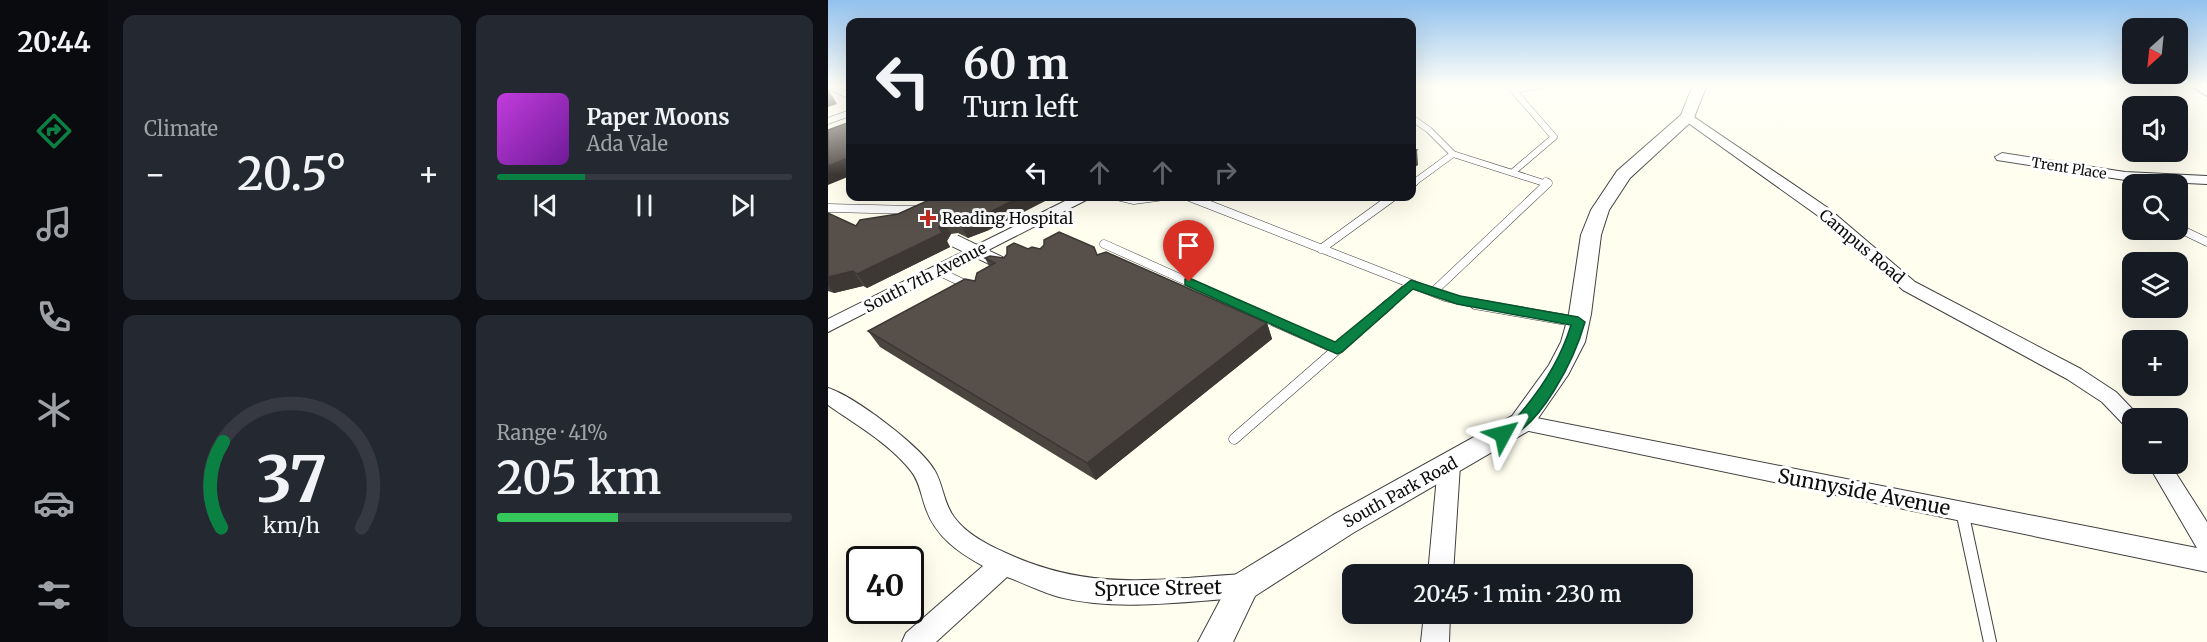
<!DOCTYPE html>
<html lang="en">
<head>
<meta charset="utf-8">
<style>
	body { margin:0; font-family:Merriweather,serif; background:#242831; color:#f1f3f6; height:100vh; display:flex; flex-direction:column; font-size:22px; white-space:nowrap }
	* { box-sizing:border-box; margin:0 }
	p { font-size:20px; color:#9ea1a6 }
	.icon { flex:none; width:33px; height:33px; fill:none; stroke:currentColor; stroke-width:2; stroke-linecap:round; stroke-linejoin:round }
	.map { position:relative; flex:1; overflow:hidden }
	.details { display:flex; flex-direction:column; gap:15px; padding:15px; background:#0d0f14; width:720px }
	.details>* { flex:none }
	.top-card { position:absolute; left:18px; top:18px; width:570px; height:183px; border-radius:12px; box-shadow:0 6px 24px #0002; background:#171b24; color:#f1f3f6; overflow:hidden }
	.needle { width:39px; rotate:207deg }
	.controls { position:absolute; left:1294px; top:18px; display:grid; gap:12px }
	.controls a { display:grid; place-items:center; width:66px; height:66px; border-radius:12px; background:#171b24; box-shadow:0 6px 24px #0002; font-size:30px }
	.speed { position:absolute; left:18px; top:546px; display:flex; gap:12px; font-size:30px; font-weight:700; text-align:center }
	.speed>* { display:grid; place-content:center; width:78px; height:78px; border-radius:50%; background:#171b24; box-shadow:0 6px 24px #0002; line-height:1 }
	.speed .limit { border:3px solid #111; border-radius:9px; background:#fff; color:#111 }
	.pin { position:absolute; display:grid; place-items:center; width:51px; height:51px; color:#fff; margin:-62px -26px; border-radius:50% 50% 50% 0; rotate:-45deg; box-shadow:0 0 6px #0007 }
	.pin .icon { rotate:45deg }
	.me { position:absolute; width:66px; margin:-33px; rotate:52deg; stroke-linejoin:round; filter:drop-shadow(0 0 4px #0008) }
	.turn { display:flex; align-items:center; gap:21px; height:126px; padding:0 18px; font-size:27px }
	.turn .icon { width:78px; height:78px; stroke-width:2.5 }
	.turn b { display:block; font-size:42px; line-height:51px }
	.lanes { display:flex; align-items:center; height:57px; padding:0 18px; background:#0003; justify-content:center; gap:30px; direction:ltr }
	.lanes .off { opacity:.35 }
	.big { font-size:45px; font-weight:600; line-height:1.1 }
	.details .widget { flex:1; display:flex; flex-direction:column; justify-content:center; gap:9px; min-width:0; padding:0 21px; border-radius:12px; background:#242831 }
	.details .dial { align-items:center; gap:0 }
	.dial svg { height:156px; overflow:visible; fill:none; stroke:#363941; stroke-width:7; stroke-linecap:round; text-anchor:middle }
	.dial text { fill:#f1f3f6; stroke:none }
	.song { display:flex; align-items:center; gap:18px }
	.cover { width:72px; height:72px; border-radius:9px; background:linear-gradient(135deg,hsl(290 70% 55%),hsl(280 70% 35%)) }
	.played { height:6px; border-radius:3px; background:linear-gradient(90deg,#0b8043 30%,#363941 30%) }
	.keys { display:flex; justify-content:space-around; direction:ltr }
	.heat { display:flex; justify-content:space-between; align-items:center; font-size:33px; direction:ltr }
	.charge { height:9px; border-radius:4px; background:linear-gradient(90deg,#34c759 41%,#363941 0) }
	.details .tiles { flex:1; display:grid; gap:15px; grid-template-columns:repeat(2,1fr) }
	.trip { position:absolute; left:514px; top:564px; width:351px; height:60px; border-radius:12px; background:#171b24; box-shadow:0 6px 24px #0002; font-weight:600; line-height:60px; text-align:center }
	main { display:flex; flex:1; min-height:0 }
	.menu { display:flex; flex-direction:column; width:108px; justify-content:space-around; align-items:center; background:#090b0e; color:#9ea1a6 }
	.menu .icon { width:42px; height:42px }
	.menu .on { color:#0b8043 }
	.menu b { font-size:27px; color:#f1f3f6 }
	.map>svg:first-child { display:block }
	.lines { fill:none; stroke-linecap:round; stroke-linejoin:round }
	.service-far3-casing { stroke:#414141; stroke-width:7 }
	.service-far2-casing { stroke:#414141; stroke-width:9 }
	.service-far1-casing { stroke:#414141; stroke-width:11 }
	.service-casing { stroke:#414141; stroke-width:14 }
	.minor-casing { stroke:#414141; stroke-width:2 }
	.tertiary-casing { stroke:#414141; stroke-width:2 }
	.service-far3 { stroke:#fff; stroke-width:6 }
	.service-far2 { stroke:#fff; stroke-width:8 }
	.service-far1 { stroke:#fff; stroke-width:10 }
	.service { stroke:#fff; stroke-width:12 }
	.minor { fill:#fff; fill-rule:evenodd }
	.tertiary { fill:#fff; fill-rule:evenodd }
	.pedestrian-bridge-casing { stroke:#414141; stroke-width:14; stroke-linecap:butt }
	.pedestrian-bridge { stroke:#fff; stroke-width:12 }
	.wall { fill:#4b4540 }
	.shaded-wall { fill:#3d3834 }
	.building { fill:#57504a; stroke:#3d3834; stroke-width:1.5 }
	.route { fill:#0b8043; stroke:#07532c; stroke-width:1.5 }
	.poi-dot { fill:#c32c20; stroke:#fff; stroke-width:2 }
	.labels { text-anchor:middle; stroke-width:6; stroke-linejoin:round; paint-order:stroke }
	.far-street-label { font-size:14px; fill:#0e0e0e; stroke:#fff }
	.poi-label { font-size:16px; fill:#0e0e0e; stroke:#fff; text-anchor:start }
	.street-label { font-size:16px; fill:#0e0e0e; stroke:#fff }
	.near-street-label { font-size:20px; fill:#0e0e0e; stroke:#fff }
</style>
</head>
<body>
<main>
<nav class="menu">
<b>20:44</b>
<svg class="icon on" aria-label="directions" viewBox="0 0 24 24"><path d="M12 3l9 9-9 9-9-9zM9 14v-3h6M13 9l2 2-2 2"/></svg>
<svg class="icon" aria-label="music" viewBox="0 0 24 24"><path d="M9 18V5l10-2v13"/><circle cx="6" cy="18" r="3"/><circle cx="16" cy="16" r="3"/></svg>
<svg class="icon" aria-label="phone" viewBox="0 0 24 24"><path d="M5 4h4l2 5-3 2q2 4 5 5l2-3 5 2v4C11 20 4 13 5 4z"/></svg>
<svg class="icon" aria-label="climate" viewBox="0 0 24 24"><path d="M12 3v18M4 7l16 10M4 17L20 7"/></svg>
<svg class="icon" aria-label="car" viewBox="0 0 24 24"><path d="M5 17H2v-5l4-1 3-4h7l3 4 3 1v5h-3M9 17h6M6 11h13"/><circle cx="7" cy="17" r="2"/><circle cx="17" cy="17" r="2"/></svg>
<svg class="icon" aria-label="filters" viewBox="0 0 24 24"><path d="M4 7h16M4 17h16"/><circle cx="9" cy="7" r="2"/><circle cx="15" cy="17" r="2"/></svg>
</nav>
<section class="details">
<div class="tiles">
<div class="widget"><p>Climate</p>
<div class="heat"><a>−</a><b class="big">20.5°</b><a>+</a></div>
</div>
<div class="widget">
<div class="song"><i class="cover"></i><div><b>Paper Moons</b><p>Ada Vale</p></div></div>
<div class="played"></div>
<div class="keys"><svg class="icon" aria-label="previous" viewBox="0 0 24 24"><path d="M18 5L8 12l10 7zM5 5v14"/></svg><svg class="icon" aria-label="pause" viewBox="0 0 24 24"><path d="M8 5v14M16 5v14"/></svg><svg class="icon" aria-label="next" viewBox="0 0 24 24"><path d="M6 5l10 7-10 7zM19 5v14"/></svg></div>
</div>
<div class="widget dial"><svg viewBox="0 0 100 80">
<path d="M14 69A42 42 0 1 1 86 69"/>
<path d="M14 69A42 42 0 0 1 15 25" stroke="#0b8043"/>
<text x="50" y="56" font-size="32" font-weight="700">37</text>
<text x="50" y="72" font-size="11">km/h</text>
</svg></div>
<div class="widget"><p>Range · 41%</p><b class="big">205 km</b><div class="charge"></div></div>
</div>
</section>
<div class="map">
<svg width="1379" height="642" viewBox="0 0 1379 642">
	<rect width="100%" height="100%" fill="#fffeef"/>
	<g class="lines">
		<g class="service-far3-casing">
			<path id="service-far3" d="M0,86L22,96
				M584,118L601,130L625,154L719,184
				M0,121L22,113
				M685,172L726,137L685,90L718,85
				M584,184L625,154"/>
		</g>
		<g class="service-far2-casing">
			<path id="service-far2" d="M584,184L586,182
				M289,196L306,200L336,196
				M359,196L617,297L654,305
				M0,208L87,210
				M1350,228L1379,242
				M276,244L412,305
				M493,249L566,196
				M110,271L143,287
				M605,292L720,183L718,182
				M559,305L583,284"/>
		</g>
		<g class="service-far1-casing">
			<path id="service-far1" d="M408,304L509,349
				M647,304L750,322
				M406,439L561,304"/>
		</g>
		<g class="service-casing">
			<path id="service" d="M1134,511L1162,642"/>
		</g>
		<g class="minor-casing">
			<path id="minor" d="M1361,85L1379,88V96Z
				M860,113L1000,208L1087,282L1253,369L1288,392L1313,418H1305V430L1298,427L1274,402L1239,379L1075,290L989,215L856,120V114Z
				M1174,153L1297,172L1379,176V184L1297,180L1169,160L1167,157Z
				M247,196H266L0,332V319Z
				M0,388C26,396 94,447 107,471C115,485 116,504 126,517C138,534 160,545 178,553C263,592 327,579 416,574L425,578L429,586L425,594L416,598C355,601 291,612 231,597C213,592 196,583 179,577L108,642H74L78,633L155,566C130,552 108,537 98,509C93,496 92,482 83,471C61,443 28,425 0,405Z
				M693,415L1369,548L1320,464H1342L1379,522V572L686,428L683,423L686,418Z
				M621,456L629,459L632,465L625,574H600L610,465L613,459Z
				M596,614H622L621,642H593Z"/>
		</g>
		<g class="tertiary-casing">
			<path id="tertiary" d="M865,85H879L865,120L802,178L781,210L773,235L763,314L757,342L740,375L702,430L525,533L427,596L405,642H370L405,576L505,515L684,416L721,365L733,342L741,314L753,235L763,210L789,171L853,115Z"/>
		</g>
		<use href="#service-far3" class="service-far3"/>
		<use href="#service-far2" class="service-far2"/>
		<use href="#service-far1" class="service-far1"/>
		<use href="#service" class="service"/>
		<use href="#minor" class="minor"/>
		<use href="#tertiary" class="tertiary"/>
		<g class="pedestrian-bridge-casing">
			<path id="pedestrian-bridge" d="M127,241L175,264"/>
		</g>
		<use href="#pedestrian-bridge" class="pedestrian-bridge"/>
	</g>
	<path class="wall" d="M110,196L161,230L140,238L130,233L123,234L119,241L122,247L39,288L35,286L6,293L0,291V213L28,226L70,214Z
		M216,245L269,255L439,323L444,339L268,480L52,347L40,331L147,281L161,266L157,258H176L200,249H212Z"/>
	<path class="shaded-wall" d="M0,89L9,104L0,107Z
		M589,150L590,165L584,169V154Z
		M22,157V176L0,185V166Z
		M194,196H227L161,230L140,238L132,224Z
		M115,220L123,234L119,241L122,247L39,288L29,274L111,227Z
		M25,271L35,286L6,293L0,285V277Z
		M439,323L444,339L268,480L259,463Z"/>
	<path class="building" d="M22,122V157L0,166V130Z
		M584,149L589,150L584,154Z
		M110,196H194L154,216L132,224L122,220H115L111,227L114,233L29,274L25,271L0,277V213L28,226L32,220L70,214Z
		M231,232L266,247L269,255L278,252L439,323L259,463L40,331L137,279L147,281L149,273L167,263L157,258L162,256L176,258L179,254V247L186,243L200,249L204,247L212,249L216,245V240Z"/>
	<linearGradient id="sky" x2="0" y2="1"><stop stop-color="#92c1ee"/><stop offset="0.49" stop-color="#fffff8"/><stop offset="1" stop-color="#fffff8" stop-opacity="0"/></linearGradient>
	<rect width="1379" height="175" fill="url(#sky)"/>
	<path class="route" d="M361,278L507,342L583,280L632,296L750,317L757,322C747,358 713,428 675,440L667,434C672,425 682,424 689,417C712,391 733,358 743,325L629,304L585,289L514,352L509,354L357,285V279Z"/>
	<path class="poi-dot" d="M97 209h6v6h6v6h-6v6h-6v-6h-6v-6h6z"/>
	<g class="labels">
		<g class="far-street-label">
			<text transform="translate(1241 168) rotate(9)" y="5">Trent Place</text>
		</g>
		<g class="poi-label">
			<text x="114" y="224">Reading Hospital</text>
		</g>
		<g class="street-label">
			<text transform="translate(1034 246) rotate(40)" y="6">Campus Road</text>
			<text transform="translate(97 277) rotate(-27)" y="6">South 7th Avenue</text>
			<text transform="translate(572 492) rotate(-29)" y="6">South Park Road</text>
		</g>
		<g class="near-street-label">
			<text transform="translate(1036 492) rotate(11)" y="7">Sunnyside Avenue</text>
			<text transform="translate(330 588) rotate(-1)" y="7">Spruce Street</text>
		</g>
	</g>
</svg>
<div class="controls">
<a><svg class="needle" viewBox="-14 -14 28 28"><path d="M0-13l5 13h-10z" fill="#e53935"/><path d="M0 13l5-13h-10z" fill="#9ea1a6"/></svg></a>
<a><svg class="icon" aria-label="sound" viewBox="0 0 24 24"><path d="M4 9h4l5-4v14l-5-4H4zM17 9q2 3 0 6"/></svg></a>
<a><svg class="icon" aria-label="search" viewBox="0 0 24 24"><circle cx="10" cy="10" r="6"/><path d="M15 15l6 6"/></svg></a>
<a><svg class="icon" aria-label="layers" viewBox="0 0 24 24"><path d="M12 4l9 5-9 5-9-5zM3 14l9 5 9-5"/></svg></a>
<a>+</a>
<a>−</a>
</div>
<div class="speed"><div class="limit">40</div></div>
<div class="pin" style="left:361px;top:282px;background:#d93025"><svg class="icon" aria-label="arrive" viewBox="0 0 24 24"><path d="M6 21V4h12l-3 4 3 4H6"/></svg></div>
<svg class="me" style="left:675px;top:434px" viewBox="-20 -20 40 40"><path d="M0-17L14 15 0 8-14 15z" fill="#0b8043" stroke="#fff" stroke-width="4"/></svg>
<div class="trip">20:45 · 1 min · 230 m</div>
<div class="top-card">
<div class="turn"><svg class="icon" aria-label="left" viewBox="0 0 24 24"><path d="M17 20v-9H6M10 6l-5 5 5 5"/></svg><div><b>60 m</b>Turn left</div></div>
<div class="lanes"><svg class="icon" aria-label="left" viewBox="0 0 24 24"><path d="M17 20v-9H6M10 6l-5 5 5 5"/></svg><svg class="icon off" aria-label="ahead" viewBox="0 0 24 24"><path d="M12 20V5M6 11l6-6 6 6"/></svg><svg class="icon off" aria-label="ahead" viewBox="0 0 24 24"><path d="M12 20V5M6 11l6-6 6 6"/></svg><svg class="icon off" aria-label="right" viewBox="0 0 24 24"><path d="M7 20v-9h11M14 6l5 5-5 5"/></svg></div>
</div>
</div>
</main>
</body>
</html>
